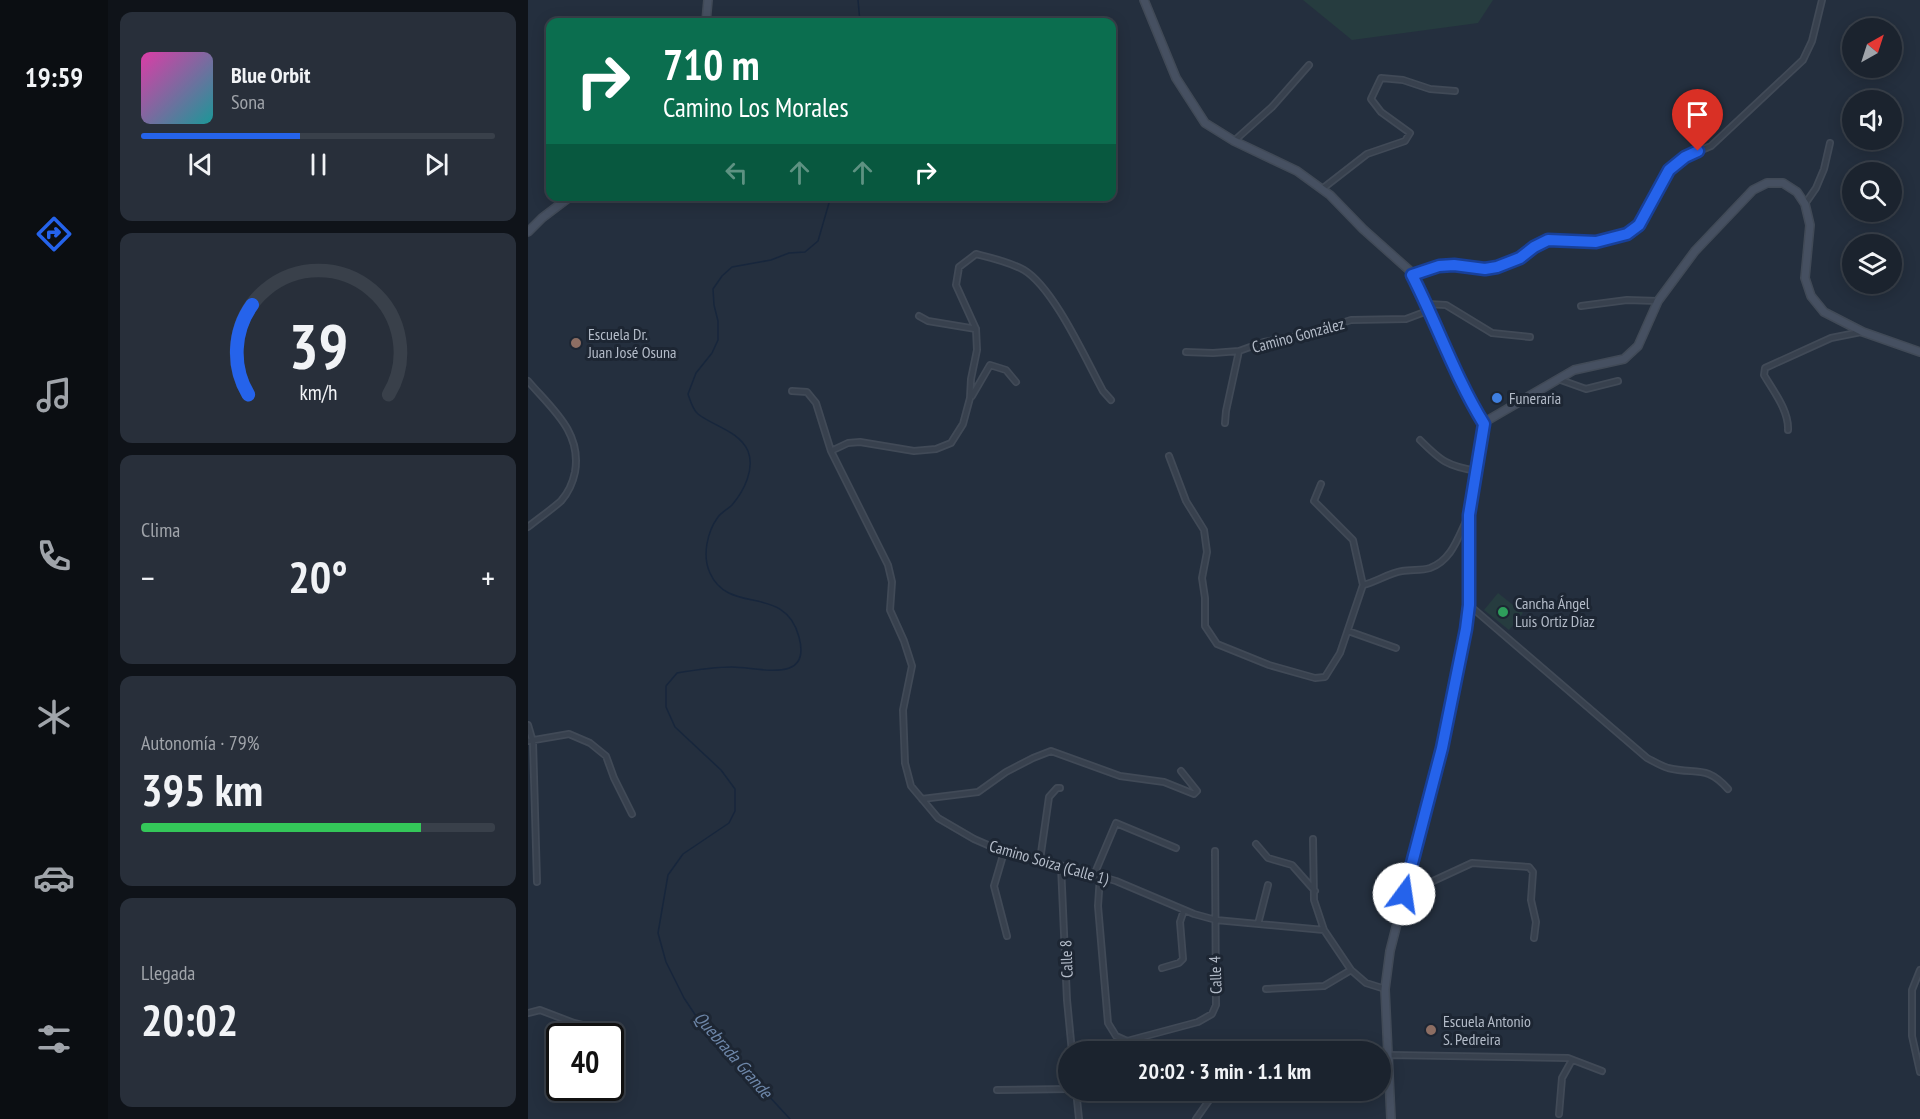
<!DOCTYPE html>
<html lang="es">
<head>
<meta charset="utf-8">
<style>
	body { margin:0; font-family:"PT Sans Narrow",sans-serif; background:#282f3a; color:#f1f3f6; height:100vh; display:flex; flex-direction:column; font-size:22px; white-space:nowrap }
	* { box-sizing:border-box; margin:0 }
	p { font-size:20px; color:#a0a4aa }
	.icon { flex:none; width:33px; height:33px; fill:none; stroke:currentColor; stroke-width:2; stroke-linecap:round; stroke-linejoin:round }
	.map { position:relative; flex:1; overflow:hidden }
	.panel { display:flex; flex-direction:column; gap:12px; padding:12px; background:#0f1319; width:420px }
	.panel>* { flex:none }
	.banner { position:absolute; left:18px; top:18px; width:570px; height:183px; border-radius:12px; box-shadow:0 3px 15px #0003,0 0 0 2px #39404a; background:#0b6e4f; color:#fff; overflow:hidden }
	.needle { width:39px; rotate:39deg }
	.buttons { position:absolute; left:1314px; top:18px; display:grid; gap:12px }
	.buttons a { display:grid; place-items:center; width:60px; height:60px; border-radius:50%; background:#1b232e; box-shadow:0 3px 15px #0003,0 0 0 2px #39404a; font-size:30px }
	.speed { position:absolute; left:18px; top:1023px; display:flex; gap:12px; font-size:30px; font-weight:700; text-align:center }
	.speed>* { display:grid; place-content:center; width:78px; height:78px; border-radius:50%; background:#1b232e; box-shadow:0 3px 15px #0003,0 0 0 2px #39404a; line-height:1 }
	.speed .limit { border:3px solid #111; border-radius:9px; background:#fff; color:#111 }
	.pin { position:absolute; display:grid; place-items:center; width:51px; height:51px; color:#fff; margin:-62px -26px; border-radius:50% 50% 50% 0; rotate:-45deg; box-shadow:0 0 6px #0007 }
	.pin .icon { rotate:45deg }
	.me { position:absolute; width:66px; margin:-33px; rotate:14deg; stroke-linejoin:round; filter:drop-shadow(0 0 4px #0008) }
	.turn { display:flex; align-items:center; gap:21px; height:126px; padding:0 18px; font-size:27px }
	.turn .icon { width:78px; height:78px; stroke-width:2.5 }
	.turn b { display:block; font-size:42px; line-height:51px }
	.lanes { display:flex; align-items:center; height:57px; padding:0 18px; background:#0003; justify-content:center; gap:30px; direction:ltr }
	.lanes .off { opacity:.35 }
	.big { font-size:45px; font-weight:700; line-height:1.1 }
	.panel .widget { flex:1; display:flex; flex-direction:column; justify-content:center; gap:9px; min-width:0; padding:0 21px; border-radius:12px; background:#282f3a }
	.panel .dial { align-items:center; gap:0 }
	.dial svg { height:156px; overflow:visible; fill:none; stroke:#39404a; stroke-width:7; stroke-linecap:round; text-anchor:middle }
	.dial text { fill:#f1f3f6; stroke:none }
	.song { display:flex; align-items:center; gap:18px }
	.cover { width:72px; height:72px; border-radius:9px; background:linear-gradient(135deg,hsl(320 70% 55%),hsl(180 70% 35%)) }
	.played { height:6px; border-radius:3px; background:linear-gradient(90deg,#2563eb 45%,#39404a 45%) }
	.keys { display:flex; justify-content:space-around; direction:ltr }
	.heat { display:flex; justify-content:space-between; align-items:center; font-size:33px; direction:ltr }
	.charge { height:9px; border-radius:4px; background:linear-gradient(90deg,#34c759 79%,#39404a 0) }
	.trip { position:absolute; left:530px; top:1041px; width:333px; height:60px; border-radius:30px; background:#1b232e; box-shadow:0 3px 15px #0003,0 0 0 2px #39404a; font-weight:700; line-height:60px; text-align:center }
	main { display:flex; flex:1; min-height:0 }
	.dock { display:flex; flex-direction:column; width:108px; justify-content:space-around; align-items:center; background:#0b0e12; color:#a0a4aa }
	.dock .icon { width:42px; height:42px }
	.dock .selected { color:#2563eb }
	.dock b { font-size:27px; color:#f1f3f6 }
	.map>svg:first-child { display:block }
	.green { fill:#263c3f }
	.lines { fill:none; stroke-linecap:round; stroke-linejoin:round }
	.stream { stroke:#17263c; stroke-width:1.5 }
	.street-casing { stroke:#414a57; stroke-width:8 }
	.secondary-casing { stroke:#414a57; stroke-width:10 }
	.street { stroke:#38414e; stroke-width:4.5 }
	.secondary { stroke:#465061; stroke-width:7 }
	.route-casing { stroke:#184099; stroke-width:15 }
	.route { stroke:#2563eb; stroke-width:10 }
	.education-dot { fill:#8d6e63; stroke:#1d2633; stroke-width:2 }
	.shop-dot { fill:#3f7fe0; stroke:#1d2633; stroke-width:2 }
	.leisure-dot { fill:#2e9e5b; stroke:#1d2633; stroke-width:2 }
	.labels { text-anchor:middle; stroke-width:6; stroke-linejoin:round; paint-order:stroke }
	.poi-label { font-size:16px; fill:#b4bcc9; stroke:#1d2633; text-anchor:start }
	.street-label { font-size:16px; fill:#b4bcc9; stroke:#1d2633 }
	.water-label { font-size:18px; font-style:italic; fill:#6d86a8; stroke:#1d2633 }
</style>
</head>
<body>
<main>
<nav class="dock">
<b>19:59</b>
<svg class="icon selected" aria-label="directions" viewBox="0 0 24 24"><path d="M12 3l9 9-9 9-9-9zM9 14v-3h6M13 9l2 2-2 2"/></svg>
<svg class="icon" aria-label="music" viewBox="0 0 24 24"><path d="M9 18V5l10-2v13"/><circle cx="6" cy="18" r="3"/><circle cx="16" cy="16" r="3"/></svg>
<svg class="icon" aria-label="phone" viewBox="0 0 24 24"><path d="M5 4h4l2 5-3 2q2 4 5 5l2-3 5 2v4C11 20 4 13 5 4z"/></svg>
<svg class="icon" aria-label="climate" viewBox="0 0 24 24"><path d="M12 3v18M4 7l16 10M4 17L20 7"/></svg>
<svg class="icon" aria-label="car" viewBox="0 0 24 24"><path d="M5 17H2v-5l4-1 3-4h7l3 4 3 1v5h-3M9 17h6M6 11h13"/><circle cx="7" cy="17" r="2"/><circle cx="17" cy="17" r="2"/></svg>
<svg class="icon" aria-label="filters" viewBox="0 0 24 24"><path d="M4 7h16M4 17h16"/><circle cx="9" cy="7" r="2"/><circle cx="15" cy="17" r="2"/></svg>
</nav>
<section class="panel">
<div class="widget">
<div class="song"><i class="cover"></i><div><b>Blue Orbit</b><p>Sona</p></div></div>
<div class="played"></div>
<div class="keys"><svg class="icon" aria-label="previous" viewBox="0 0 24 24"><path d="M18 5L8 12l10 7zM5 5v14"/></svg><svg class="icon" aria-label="pause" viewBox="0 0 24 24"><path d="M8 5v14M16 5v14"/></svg><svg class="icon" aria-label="next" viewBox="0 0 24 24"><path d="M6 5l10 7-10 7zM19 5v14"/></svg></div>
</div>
<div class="widget dial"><svg viewBox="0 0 100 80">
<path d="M14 69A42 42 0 1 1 86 69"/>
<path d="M14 69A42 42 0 0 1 16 23" stroke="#2563eb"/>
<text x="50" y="56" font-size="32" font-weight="700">39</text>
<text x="50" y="72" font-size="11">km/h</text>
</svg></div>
<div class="widget"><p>Clima</p>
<div class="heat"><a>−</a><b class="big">20°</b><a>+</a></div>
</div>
<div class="widget"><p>Autonomía · 79%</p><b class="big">395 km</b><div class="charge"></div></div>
<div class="widget"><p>Llegada</p><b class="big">20:02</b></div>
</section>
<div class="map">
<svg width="1392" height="1119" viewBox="0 0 1392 1119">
	<rect width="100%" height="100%" fill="#242f3e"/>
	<path class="green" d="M775,0H965L950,23L824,40Z
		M970,593L995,613L981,630L956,610Z"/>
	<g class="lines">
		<path class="stream" d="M330,0L332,22
			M262,1119L170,1019L156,998L138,962L130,933L140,875L155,854L201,823L207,811V789L193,770L147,727L138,707V686L149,673C167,670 185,667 204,667C230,667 284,685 271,637C257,583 201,616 182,573C174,556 179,532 190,517C194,512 200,509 204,505C216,491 227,469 220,451C211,431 185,426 170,414C165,410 162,400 160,394L168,373L184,353L190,340V321L186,305L185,289L194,276L204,267L243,260L261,253L277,252L290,241L303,196"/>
		<g class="street-casing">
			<path id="street" d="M706,141L744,107L781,65
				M794,189L839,154L877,141L882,133L853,112L843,99L853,78L875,80L902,89L927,91
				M1277,204L1288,188L1296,169L1302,143
				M884,275L911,266L926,265L957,269L969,267L992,258L1006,247L1020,240L1068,242L1099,234L1111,225L1141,170L1157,157L1183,146L1275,60L1284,41L1294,0
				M899,304L918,305L964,333L1002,337
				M1053,306L1099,300L1130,301
				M391,316L400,321L448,329
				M658,352L685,353L711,351
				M1030,379L1058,389L1090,381
				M0,381C24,409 54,432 47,472C45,482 40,493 33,501C23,510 11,518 0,527
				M264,391L279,392L288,403L303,451L360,565L364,582L362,610L376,641L384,666L375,710L377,763L383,786L410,818L446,839L476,852L548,869L588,881L666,914L688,920L796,930L823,970L838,983L857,989
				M444,396L462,365L478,370L488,382
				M697,423L698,411L711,351L736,342L776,335L823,320L878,319L902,310
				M1260,430C1261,411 1246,392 1236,375L1237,368L1303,338L1333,332
				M892,440C913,461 919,466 949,471
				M303,451L320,443L332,442L386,451L408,449L423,443L435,424L442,398L443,379L449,350L448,329L428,285L431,267L448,254C464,258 482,262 496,270C526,288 558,360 575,391L583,400
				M641,456L658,501L676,530L679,552L674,578L677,598V626L689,644L741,665L787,678L797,677L812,653L835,585C848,582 861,573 874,571C883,569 893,571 902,568C924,560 930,537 940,517
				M793,484L786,501L825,540L835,585
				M941,605L1119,758C1125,761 1133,766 1140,768C1168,775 1178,764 1200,789
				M820,631L868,648
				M0,725L5,742L9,882
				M0,741L41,734L62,743L78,756L86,778L104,814
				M394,799L450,792L478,772L505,758L523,751L592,776L636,782L666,794L669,791L653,771
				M785,839L786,900L796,930
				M728,844L740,858L764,865L787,891
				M476,852L466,886L479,936
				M512,860L521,797L529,788H532
				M533,866L539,1000L544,1052
				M566,875L588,823L648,848
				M572,876L570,906L580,1023L588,1036L599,1041L670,1022L684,1014L688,1005L687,851
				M877,894L944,863L1001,867L1005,872L1003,900L1008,922L1006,938
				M730,924L740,885
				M634,968L651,963L655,959L652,922L656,910
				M1392,970L1384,990V1036L1392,1072
				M738,989L796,986L823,970
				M0,1013L12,1010L46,1023L71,1029
				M861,1055L1040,1058L1074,1071
				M852,1063L861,1062
				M469,1090L540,1089
				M548,1090L551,1119
				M1031,1114L1034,1078L1044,1060
				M668,1119L682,1099L693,1090"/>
		</g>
		<g class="secondary-casing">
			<path id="secondary" d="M616,0L648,78L677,123L706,141L769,171L802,195L835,229L881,270L899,304L942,401L956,424L941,515V605L938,629L914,748L862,951L857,989L863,1119
				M178,22L180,0
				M0,232L14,218L43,196
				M955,423L1046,370L1096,359L1110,346L1130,301L1167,251L1225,190L1239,183H1255L1269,192L1277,204L1282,225L1277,278L1283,296L1296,312L1335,332L1392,352"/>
		</g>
		<use href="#street" class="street"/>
		<use href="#secondary" class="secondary"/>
	</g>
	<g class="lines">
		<g class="route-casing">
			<path id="route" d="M876,894L914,748L938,629L941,605V515L956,424C927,377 909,324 884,275L911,266L926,265L957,269L969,267L992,258L1006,247L1020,240L1068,242L1099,234L1111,225L1141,170L1157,157L1170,151"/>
		</g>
		<use href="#route" class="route"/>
	</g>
	<g class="education-dot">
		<circle cx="48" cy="343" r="6"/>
		<circle cx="903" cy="1030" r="6"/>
	</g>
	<circle class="shop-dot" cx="969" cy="398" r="6"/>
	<circle class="leisure-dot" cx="975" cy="612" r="6"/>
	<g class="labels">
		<g class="poi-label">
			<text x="60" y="340">Escuela Dr.<tspan x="60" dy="18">Juan José Osuna</tspan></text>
			<text x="981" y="404">Funeraria</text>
			<text x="987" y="609">Cancha Ángel<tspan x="987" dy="18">Luis Ortiz Díaz</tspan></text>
			<text x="915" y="1027">Escuela Antonio<tspan x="915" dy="18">S. Pedreira</tspan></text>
		</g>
		<g class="street-label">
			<text transform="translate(770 335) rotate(-15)" y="6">Camino González</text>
			<text transform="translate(521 862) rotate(16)" y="6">Camino Soiza (Calle 1)</text>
			<text transform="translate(538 959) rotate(-92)" y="6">Calle 8</text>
			<text transform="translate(687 975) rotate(-92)" y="6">Calle 4</text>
		</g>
		<g class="water-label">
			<text transform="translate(205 1055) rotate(49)" y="6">Quebrada Grande</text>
		</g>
	</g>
</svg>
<div class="buttons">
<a><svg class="needle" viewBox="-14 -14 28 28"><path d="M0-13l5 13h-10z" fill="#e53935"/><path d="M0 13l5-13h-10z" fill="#a0a4aa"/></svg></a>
<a><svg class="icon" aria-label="sound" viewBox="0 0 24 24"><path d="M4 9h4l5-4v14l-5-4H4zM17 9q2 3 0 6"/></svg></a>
<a><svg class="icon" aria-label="search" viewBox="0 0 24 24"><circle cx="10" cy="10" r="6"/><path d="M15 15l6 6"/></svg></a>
<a><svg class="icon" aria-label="layers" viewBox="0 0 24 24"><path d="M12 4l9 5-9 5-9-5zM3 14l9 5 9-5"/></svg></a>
</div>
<div class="speed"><div class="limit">40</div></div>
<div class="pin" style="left:1170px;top:151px;background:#d93025"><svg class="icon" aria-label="arrive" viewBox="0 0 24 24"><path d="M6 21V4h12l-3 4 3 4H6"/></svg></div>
<svg class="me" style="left:876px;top:894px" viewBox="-20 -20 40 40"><circle r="19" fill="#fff"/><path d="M0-13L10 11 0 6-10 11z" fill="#2563eb"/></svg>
<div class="trip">20:02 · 3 min · 1.1 km</div>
<div class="banner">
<div class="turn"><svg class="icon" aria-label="right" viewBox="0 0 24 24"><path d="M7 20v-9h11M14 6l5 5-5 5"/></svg><div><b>710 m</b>Camino Los Morales</div></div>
<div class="lanes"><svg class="icon off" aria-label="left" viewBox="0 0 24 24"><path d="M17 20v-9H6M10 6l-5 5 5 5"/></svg><svg class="icon off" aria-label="ahead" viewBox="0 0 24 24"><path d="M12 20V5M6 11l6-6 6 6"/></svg><svg class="icon off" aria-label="ahead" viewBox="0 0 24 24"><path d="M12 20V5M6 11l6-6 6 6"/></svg><svg class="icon" aria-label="right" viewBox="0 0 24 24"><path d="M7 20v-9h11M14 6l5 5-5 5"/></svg></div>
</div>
</div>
</main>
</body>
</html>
